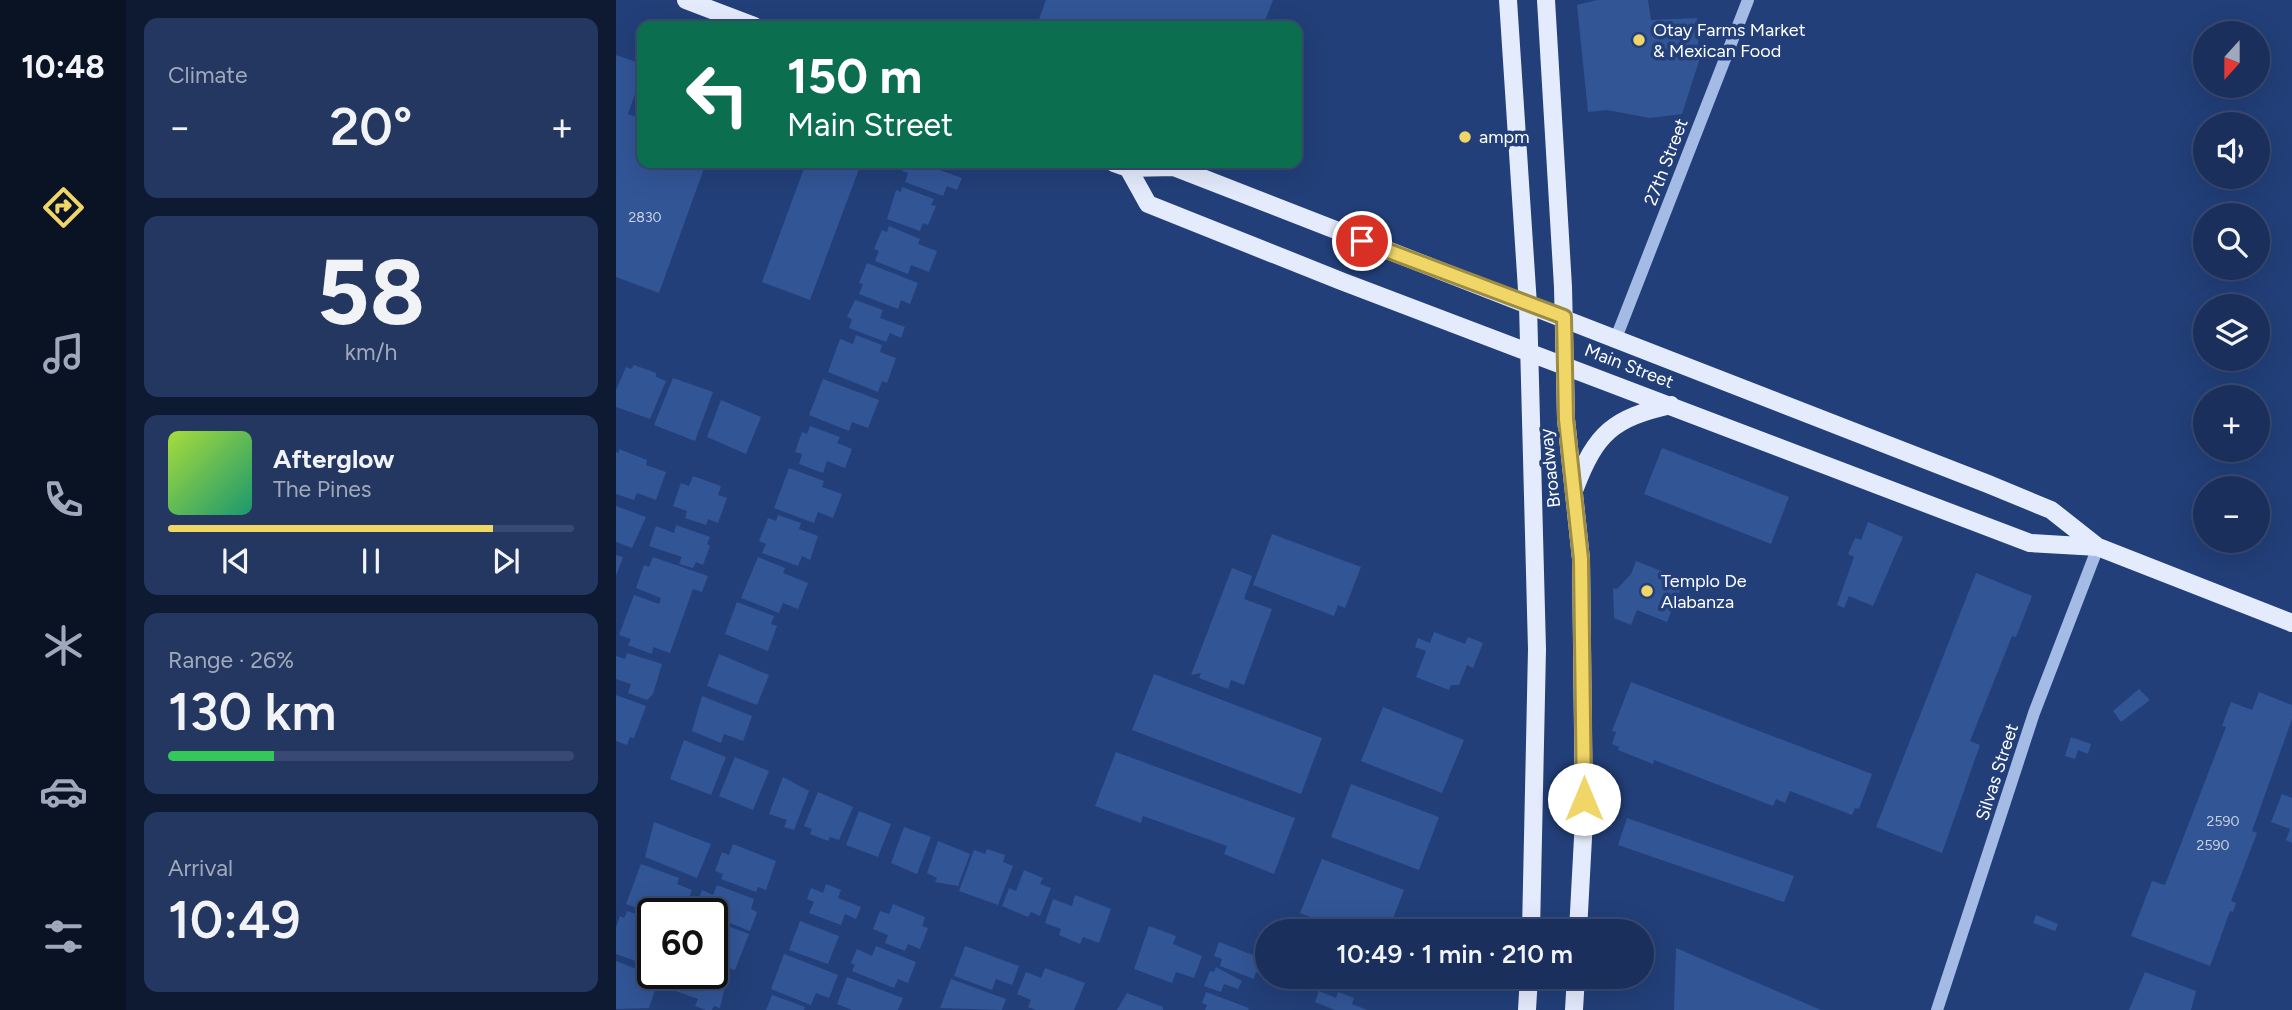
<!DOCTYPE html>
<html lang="en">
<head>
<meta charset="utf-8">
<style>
	body { margin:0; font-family:Figtree,sans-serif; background:#233761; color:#f1f3f6; height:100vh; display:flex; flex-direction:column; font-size:26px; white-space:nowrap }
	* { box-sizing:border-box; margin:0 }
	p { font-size:23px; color:#9fa9bb }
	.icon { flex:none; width:38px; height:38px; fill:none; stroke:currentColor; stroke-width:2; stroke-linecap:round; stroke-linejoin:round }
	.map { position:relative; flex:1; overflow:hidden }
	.panel { display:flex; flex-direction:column; gap:18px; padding:18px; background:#0e1a32; width:490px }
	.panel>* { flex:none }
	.banner { position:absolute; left:21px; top:21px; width:665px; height:147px; border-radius:14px; box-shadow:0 7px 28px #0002,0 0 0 2px #384a71; background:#0b6e4f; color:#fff; overflow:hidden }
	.needle { width:46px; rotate:201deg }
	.fabs { position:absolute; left:1577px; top:21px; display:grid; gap:14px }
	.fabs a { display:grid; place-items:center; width:77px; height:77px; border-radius:50%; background:#1a2f5b; box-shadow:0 7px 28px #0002,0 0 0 2px #384a71; font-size:35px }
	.speed { position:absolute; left:21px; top:898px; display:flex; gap:14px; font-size:35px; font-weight:700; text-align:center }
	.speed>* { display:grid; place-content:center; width:91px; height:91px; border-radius:50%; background:#1a2f5b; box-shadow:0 7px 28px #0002,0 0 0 2px #384a71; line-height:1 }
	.speed .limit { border:4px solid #111; border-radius:10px; background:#fff; color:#111 }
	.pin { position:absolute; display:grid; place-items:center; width:60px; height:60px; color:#fff; margin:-30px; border:4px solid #fff; border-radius:50%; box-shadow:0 2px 7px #0007 }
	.me { position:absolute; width:77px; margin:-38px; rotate:0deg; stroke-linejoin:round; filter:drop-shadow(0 0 5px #0008) }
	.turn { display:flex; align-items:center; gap:24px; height:147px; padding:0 35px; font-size:32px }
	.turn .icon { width:91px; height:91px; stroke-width:2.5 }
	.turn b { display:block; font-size:49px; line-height:60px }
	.big { font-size:52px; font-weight:600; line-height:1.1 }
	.panel .tile { flex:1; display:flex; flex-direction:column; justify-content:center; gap:10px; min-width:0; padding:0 24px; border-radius:14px; background:#233761 }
	.panel .dial { align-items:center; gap:0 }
	.dial b { font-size:91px; line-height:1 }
	.song { display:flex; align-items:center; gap:21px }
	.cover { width:84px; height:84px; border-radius:10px; background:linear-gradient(135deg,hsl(80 70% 55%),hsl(160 70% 35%)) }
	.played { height:7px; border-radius:4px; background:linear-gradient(90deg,#f0d667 80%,#384a71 80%) }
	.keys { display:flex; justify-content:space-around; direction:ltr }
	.heat { display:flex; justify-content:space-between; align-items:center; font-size:38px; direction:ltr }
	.charge { height:10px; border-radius:5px; background:linear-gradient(90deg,#34c759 26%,#384a71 0) }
	.trip { position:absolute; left:639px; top:919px; width:399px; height:70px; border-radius:35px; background:#1a2f5b; box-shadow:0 7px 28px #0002,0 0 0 2px #384a71; font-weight:600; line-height:70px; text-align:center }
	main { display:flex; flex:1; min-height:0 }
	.menu { display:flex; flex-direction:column; width:126px; justify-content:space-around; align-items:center; background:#0a1324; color:#9fa9bb }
	.menu .icon { width:49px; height:49px }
	.menu .selected { color:#f0d667 }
	.menu b { font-size:32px; color:#f1f3f6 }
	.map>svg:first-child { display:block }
	.building { fill:#325596 }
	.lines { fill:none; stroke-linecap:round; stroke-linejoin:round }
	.minor { stroke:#a4bbe5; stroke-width:12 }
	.major { stroke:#e4ebfc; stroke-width:18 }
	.route-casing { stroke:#9c8b43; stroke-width:18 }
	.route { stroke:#f0d667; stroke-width:12 }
	.poi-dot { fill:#f0d667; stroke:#223f79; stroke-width:2.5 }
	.labels { text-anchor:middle; stroke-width:7; stroke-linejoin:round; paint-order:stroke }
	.number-label { font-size:14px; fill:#ccd4e5 }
	.poi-label { font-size:18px; fill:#fff; stroke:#223f79; text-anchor:start }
	.street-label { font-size:18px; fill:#fff; stroke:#223f79 }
</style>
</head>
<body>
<main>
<nav class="menu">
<b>10:48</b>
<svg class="icon selected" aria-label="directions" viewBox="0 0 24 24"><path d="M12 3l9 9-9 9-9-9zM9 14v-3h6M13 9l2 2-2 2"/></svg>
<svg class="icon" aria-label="music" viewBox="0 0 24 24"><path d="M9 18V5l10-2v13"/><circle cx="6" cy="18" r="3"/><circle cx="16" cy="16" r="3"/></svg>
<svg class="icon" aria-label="phone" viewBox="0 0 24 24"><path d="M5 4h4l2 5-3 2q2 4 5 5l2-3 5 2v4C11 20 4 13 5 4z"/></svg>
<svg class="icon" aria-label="climate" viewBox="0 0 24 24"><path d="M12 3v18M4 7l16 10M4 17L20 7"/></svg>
<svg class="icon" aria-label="car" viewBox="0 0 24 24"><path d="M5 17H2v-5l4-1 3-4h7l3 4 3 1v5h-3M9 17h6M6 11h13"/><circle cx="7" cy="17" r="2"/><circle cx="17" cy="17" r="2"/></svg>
<svg class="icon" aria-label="filters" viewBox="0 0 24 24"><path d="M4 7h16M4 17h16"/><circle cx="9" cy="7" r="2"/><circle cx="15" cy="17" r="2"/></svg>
</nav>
<section class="panel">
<div class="tile"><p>Climate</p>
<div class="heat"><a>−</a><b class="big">20°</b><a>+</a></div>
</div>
<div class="tile dial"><b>58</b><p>km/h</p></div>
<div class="tile">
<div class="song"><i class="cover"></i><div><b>Afterglow</b><p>The Pines</p></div></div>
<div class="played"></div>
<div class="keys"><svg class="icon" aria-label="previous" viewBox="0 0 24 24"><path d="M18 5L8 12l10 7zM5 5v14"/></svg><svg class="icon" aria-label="pause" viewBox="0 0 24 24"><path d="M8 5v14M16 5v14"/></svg><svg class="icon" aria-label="next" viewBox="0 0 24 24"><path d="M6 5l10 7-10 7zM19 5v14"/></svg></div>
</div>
<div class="tile"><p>Range · 26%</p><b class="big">130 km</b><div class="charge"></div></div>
<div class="tile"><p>Arrival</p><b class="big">10:49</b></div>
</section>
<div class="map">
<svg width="1676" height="1010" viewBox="0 0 1676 1010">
	<rect width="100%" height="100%" fill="#223f79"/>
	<path class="building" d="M430,0H657L647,26H424L421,25Z
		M981,0H1032L1035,20L1081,18L1083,61L1066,114L1034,118L991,110L972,112L961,5Z
		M0,55L26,64V74L12,114L26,119V163H90L43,293L0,277Z
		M190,163H226L243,169L194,300L146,282Z
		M289,163H324L321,169L346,178L341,190L331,186L327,196L289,182L292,173L286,171Z
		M286,187L318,199L315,205L320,206L312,225L307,223L304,231L271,219L280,190L285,192Z
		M273,226L304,239L302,244L321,251L313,272L295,265L292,274L259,261L263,251L258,249L266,230L271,232Z
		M251,263L302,283L294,304L285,300L282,309L243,294L247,284L243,283Z
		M239,300L267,310L264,318L289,327L285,338L274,333L270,342L233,328L236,319L231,317Z
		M240,335L266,345L264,352L280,358L271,383L266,381L262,392L212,372L224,339L237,344Z
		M18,365L40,373V377L50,381L34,419L0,407V390L10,367L15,369Z
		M57,378L97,392L79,441L38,425Z
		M207,379L263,400L252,428L236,422L233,431L193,415Z
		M105,400L145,417L130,454L91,437Z
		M194,426L224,437L221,443L236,449L229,468L211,461L207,473L183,464L186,454L179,452L186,432L191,434Z
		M1046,448L1173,497L1155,544L1028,494Z
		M3,449L31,460L30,465L50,472L40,500L21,493L18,500L0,494V452L3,453Z
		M173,468L208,481L206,487L226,494L217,518L202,512L198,523L158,508Z
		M77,476L105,486L102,495L111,498L102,523L92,519L90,525L69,518L71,511L57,506L65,483L73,486Z
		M0,506L30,517L16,548L0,542Z
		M162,515L185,523L183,529L202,536L194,560L186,556L182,566L146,553L150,544L143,541L152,518L160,521Z
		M1252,522L1287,537L1257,606L1233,596L1228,608L1221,605L1238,557L1232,554L1239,538L1245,540Z
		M60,525L94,537L91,544L94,546L87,565L80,562L77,568L63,564L66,557L33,546L40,526L58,533Z
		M656,534L745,567L729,608L722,605L718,616L637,585Z
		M0,555L7,557L0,576Z
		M37,557L92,576L86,592L77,589L54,653L37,647L36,654L12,645L15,639L3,635L18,595L43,604L45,598L20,588L28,565L33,567Z
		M142,557L169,568L167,573L192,583L182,609L167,603L163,613L125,598Z
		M1020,561L1068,580L1051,622L1021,610L1015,625L998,618L997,588L1001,589L1015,574Z
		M616,568L636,576L628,599L656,609L628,685L615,680L612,689L583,678L585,673L575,675Z
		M1360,573L1416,596L1400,637L1396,636L1354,741L1364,745L1326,853L1260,827Z
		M121,602L158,616L155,624L161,626L152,651L109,634Z
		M818,632L849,644L852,637L867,643L857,668L851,665L843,685H835L833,690L800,677L810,651L799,647L802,638L814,643Z
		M11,653L46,664L37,694L31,700L12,693L15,684L0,679V656L9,659Z
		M103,654L153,675L141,705L91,686Z
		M538,674L706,738L685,794L516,730Z
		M1015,682L1256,774L1243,809L1239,808L1236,815L1174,791L1169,803L1160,799L1157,806L1038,760L1037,764L1002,750L1003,747L996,744L1000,732L996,731Z
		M1523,689L1534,700L1505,722L1497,711Z
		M1643,692L1676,705V719L1636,831L1641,833L1615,901L1620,903L1617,912L1614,911L1594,966L1515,936L1536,881L1549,885L1610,727L1606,726L1615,702L1636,710Z
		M0,695L30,706L18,738L14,737L11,745L0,741Z
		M86,696L136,716L127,741L108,734L105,743L76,731Z
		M767,707L848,740L826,793L745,761Z
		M1455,737L1475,744L1472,754L1462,750L1459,759L1449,756Z
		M68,740L110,757L95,795L54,779Z
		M500,752L679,818L658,874L608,854L611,846L527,816L525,823L479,806Z
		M119,757L153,771L137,810L103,796Z
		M167,777L193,791L178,830L168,827L171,820L153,814Z
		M735,784L823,817L803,870L715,837Z
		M202,792L237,807L223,840L214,837L212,841L194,834L196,829L188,826Z
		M1666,794L1676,798V843L1670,840L1674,829L1655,822Z
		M243,811L275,824L262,857L230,845Z
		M1011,818L1178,876L1168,902L1002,845Z
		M38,822L95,844L81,878L29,857Z
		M288,827L315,837L301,874L275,863Z
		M322,841L354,854L342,886L319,882L321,878L311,873Z
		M117,844L160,861L150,890L142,887L140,892L105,879L107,874L99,871L106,852L113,855Z
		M371,849L389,855L387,862L397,866L382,905L343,891L358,850L369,854Z
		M706,859L788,890L772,931H731L684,913Z
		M25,864L63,878L61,884L76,890L68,912L52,908L50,914H38L10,904Z
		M408,870L427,878L424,884L435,888L424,916L415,912L412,917L386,906L393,888L400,891Z
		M210,884L225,890L222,898L245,907L240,919L229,914L225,925L193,913L198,902L191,899L195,888L207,893Z
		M101,885L138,899L135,909L141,912L134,931L79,909L86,890L97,895Z
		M459,895L495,909L483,943L467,937L464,944L443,935L445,929L429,923L437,899L456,906Z
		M277,904L309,917L306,926L312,928L304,949L292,944L289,951L269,943L272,935L257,929L264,911L273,914Z
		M11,911L37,920V955L31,965L0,954V927L4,916L8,918Z
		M1420,915L1442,924L1439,931L1417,923Z
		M96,920L133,934L119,970L96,961Z
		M184,921L223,936L212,964L173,950Z
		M533,926L560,936L557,944L586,956L578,978L560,972L556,983L518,969Z
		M603,942L650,960L645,974L640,972L638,979L604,966L606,959L598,956Z
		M260,946L300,962L292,983L282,979L278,988L236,971L239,965L235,963L241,949L256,956Z
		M349,946L403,966L396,985L380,979L376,990L338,976Z
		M1060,948L1205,1010H1058Z
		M168,954L222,975L213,998L200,993L195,1005L155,989Z
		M0,961L38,976L37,982L41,984L33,1008L0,1009Z
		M600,967L626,981L622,989L608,984L605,992L588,986L594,971L598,972Z
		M429,968L469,983L458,1010H420L412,1007L415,1000L401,994L410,972L425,978Z
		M96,972L111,978L104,1008L98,1006L96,1010H90L79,1006L82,999L57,990L63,973L80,977L81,973Z
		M1529,972L1580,991L1575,1010H1513Z
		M231,977L287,998L282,1010H236L221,1004Z
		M335,979L390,999L386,1010L324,1008Z
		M703,991L720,998L722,992L738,998L736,1004L751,1010H719L699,1002Z
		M590,992L633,1008L632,1010H589L591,1005L586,1003Z
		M511,993L547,1007V1010H501Z
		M156,995L189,1007L188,1010H150Z"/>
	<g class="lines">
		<path class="minor" d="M1000,338L1132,0
			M1321,1010L1418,713L1482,547"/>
		<path class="major" d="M70,0L138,26
			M892,0L912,305L921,649L915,931
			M930,0L947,287L950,419L965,559L968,819L962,931
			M498,163L512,168L558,167L1372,484L1435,510L1482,547L1676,623
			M512,168L532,204L725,281L1414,543L1482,547
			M959,488C980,433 997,418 1055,405
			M911,1010L913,976
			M958,1010L960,976"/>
	</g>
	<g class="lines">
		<g class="route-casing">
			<path id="route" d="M746,241L948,317L950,419L965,559L968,799"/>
		</g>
		<use href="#route" class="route"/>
	</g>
	<g class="poi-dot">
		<circle cx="1023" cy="40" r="7"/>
		<circle cx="849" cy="137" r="7"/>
		<circle cx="1031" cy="591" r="7"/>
	</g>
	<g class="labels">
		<g class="number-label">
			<text x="29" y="222">2830</text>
			<text x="1607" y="826">2590</text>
			<text x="1597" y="850">2590</text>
		</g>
		<g class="poi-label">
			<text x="1037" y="36">Otay Farms Market<tspan x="1037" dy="21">&amp; Mexican Food</tspan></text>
			<text x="863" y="143">ampm</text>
			<text x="1045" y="587">Templo De<tspan x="1045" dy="21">Alabanza</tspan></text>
		</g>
		<g class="street-label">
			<text transform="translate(1050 162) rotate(-69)" y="6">27th Street</text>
			<text transform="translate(1013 366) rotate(21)" y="6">Main Street</text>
			<text transform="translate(934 468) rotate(-96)" y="6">Broadway</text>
			<text transform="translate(1381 772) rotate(-72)" y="6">Silvas Street</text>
		</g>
	</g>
</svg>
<div class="fabs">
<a><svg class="needle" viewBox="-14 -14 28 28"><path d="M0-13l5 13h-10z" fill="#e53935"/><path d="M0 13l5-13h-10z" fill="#9fa9bb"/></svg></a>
<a><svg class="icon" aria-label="sound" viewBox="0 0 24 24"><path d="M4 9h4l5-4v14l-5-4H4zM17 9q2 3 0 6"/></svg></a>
<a><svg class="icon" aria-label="search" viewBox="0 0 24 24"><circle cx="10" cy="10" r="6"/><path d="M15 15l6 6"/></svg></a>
<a><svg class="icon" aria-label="layers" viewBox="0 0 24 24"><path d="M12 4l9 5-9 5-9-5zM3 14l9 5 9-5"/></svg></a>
<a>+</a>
<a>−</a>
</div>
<div class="speed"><div class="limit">60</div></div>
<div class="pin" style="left:746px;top:241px;background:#d93025"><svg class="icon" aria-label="arrive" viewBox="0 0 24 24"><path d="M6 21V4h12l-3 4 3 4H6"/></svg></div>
<svg class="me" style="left:968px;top:799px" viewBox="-20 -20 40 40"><circle r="19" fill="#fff"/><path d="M0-13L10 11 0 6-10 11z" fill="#f0d667"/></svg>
<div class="trip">10:49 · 1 min · 210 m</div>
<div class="banner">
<div class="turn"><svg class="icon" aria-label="left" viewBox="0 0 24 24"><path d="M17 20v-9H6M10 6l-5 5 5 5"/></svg><div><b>150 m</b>Main Street</div></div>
</div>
</div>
</main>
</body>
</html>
